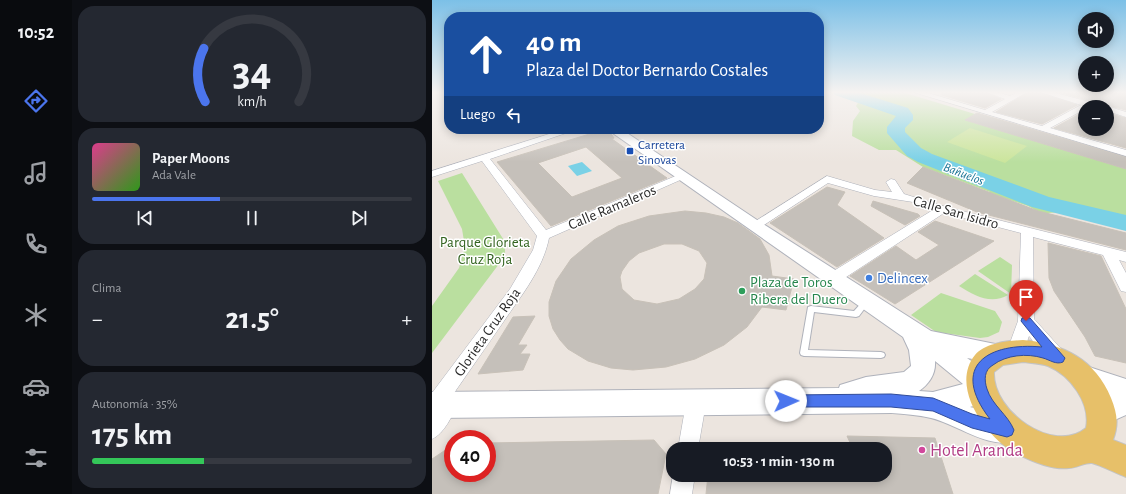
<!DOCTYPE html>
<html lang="es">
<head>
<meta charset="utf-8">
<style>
	body { margin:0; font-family:"Alegreya Sans",sans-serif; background:#242831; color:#f1f3f6; height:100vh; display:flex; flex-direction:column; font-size:15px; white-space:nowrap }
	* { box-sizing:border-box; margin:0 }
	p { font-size:13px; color:#9ea1a6 }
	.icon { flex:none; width:22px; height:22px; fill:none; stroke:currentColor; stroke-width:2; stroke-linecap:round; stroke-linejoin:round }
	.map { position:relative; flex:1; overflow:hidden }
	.details { display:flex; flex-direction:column; gap:6px; padding:6px; background:#0d0f14; width:360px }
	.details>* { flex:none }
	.guide { position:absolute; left:12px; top:12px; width:380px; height:122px; border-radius:16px; box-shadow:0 2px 10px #0003; background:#1a4fa0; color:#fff; overflow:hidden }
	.buttons { position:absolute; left:646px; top:12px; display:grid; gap:8px }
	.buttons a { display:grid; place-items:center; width:36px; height:36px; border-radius:50%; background:#171b24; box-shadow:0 2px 10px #0003; font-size:20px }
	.speed { position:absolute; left:12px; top:430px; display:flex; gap:8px; font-size:20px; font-weight:700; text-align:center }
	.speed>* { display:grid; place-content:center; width:52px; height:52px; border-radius:50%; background:#171b24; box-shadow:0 2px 10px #0003; line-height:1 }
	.speed .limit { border:6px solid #d22; background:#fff; color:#111 }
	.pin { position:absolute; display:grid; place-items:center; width:34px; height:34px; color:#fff; margin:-41px -17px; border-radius:50% 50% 50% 0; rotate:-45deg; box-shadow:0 0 4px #0007 }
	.pin .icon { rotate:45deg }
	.me { position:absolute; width:44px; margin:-22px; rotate:89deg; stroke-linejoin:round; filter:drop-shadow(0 0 3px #0008) }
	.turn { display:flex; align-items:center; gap:14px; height:84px; padding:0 16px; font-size:18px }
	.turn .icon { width:52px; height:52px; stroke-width:2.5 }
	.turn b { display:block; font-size:28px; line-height:34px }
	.then { display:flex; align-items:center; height:38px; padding:0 16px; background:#0003; gap:8px; font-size:15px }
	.big { font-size:30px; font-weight:700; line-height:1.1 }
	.details .card { flex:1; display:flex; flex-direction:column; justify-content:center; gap:6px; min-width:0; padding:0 14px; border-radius:16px; background:#242831 }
	.details .dial { align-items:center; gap:0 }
	.dial svg { height:104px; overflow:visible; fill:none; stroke:#363941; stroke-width:7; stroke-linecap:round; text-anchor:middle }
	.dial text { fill:#f1f3f6; stroke:none }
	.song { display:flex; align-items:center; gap:12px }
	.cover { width:48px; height:48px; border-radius:6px; background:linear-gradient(135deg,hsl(330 70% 55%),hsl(110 70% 35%)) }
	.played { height:4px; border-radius:2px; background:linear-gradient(90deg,#4b75ed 40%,#363941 40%) }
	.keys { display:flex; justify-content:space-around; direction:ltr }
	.heat { display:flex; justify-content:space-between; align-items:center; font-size:22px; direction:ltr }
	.charge { height:6px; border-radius:3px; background:linear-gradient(90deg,#34c759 35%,#363941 0) }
	.trip { position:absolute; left:234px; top:442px; width:226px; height:40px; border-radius:16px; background:#171b24; box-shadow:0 2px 10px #0003; font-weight:700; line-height:40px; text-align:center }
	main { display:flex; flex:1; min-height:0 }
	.tabs { display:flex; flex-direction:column; width:72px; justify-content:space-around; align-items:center; background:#090b0e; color:#9ea1a6 }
	.tabs .icon { width:28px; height:28px }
	.tabs .selected { color:#4b75ed }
	.tabs b { font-size:18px; color:#f1f3f6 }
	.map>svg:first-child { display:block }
	.green { fill:#badf9f }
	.pitch { fill:#cbe59c }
	.water { fill:#7ad1e6 }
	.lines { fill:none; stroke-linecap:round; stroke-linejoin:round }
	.river { fill:#7ad1e6; fill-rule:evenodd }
	.building { fill:#c5c0ba; stroke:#c8c1b8; fill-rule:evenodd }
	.lane-casing { stroke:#afb2bb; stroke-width:2 }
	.street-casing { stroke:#afb2bb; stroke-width:1 }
	.secondary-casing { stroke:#afb2bb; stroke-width:2 }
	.primary-casing { stroke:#c4c4c4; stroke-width:2 }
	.lane { fill:#fff; fill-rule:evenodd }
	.street { fill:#fff; fill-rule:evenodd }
	.secondary { fill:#fff; fill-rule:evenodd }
	.primary { fill:#e7c069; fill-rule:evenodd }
	.route { fill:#4b75ed; stroke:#314c9a }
	.transit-dot { fill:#1a4fb4; stroke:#fff; stroke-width:1.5 }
	.shop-dot { fill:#3f7fe0; stroke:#fff; stroke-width:1.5 }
	.leisure-dot { fill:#2e9e5b; stroke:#fff; stroke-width:1.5 }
	.hotel-dot { fill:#d1479c; stroke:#fff; stroke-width:1.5 }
	.labels { text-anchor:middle; stroke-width:3; stroke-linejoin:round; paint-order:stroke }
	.far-transit-label { font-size:13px; fill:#164399; stroke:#fff; text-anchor:start }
	.far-water-label { font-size:13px; font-style:italic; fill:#177294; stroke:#fff }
	.street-label { font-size:15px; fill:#2c2c2c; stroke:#fff }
	.park-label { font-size:15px; fill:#336420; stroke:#fff }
	.shop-label { font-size:15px; fill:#366cbe; stroke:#fff; text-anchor:start }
	.leisure-label { font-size:15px; fill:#27864d; stroke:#fff; text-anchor:start }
	.near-hotel-label { font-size:18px; fill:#b23c85; stroke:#fff; text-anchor:start }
</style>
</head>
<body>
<main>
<nav class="tabs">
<b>10:52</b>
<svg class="icon selected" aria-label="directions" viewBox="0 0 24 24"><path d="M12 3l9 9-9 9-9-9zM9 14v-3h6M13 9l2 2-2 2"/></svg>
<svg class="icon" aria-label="music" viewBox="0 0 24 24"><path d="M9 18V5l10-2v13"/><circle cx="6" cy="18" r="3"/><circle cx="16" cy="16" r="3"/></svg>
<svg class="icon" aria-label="phone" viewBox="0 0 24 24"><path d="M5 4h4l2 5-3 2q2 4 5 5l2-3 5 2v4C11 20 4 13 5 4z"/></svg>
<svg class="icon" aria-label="climate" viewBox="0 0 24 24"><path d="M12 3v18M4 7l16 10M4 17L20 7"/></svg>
<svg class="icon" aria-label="car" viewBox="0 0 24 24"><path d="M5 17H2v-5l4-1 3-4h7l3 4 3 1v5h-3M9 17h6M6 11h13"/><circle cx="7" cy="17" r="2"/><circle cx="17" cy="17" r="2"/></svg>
<svg class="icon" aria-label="filters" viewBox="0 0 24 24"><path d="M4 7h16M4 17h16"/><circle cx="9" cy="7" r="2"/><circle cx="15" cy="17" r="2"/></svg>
</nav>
<section class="details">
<div class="card dial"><svg viewBox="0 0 100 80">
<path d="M14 69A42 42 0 1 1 86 69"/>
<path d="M14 69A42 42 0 0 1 13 28" stroke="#4b75ed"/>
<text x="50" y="56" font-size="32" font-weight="700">34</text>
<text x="50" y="72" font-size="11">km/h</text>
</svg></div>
<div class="card">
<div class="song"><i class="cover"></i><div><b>Paper Moons</b><p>Ada Vale</p></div></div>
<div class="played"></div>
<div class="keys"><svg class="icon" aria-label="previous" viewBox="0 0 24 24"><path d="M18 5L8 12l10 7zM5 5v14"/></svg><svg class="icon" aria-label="pause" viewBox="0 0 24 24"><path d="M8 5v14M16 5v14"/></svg><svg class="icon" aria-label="next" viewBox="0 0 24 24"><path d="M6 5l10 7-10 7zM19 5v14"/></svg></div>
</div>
<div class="card"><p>Clima</p>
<div class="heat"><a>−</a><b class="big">21.5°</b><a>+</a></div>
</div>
<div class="card"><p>Autonomía · 35%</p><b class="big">175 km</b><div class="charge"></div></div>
</section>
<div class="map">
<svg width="694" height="494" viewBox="0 0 694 494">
	<rect width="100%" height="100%" fill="#ece5df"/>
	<path class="green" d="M395,92H470L543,114L534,120L694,169V228L629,212L616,213V217L596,206L557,193L558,192L491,167L464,150H447L420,136L421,121L428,111L424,106L427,101Z
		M30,173L73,242V256L0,353V306L27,268L33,247L30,229L6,181Z
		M568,257L580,265L579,294L546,271Z
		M543,274L576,295C559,305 543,296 527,286Z
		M509,293L563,311L570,322L567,332L556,337L548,338L504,332L479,315Z"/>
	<path class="pitch" d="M538,128L595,146L573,163L515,142Z"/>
	<path class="water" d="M150,162L160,171L145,176L136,166Z"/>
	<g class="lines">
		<path class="river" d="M401,92H425L476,108L481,115V120L473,128V132L489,148L500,154L617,197L694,215V231L600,207L486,162L475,156L455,133V127L464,116L403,95Z"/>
	</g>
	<path class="building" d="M510,92H553L569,99L553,108L510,95Z
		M596,92H607L645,105L610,124L564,112Z
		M627,92H694V110L678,106L671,107L669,104Z
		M653,111V129H675V113L694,118V148L622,128Z
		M545,113L694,157V169L533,120Z
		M174,129L180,135L182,138L180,139L235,178L119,226L65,162ZM154,147L190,178L140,197L106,163Z
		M491,167L606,211L694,233V250L545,212L475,183Z
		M395,187L413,192L405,205L452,238L405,267L338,223Z
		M441,201L486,214L488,216L473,225L439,206Z
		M253,211L274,213L292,217L306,223L328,239L337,255L340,276L362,279L354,310L330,307L315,327L292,345L263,359L234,367L201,370L179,368L156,361L136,349L128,340L121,329L117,316V302L124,281L139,259L162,240L186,226L217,216ZM232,244H250L267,251L275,263L272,279L263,289L247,299L225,304L202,300L190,289L188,277L190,271L197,261L207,253Z
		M503,221L562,241L463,304L418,276L464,246L484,260L507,245L486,232Z
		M616,243L669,256L694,309V363L663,356L653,337L622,291L617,278Z
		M103,316L86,345H95L88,354H98L91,370L46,374L81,317Z
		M415,436L503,438L521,494H274L276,475H453V449H421Z
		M222,440L234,454L226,494H0V459L21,445V473H55V443Z"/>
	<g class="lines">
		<g class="lane-casing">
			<path id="lane" d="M434,299L436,300L437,302L436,304L427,316L424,317L382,312L376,350L449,352L452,353L453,355L452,357L449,358L372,356L369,355L368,353L376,307L379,306L422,311L432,300Z"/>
		</g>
		<g class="street-casing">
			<path id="street" d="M481,92H493L553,110L573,99L554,92H565L578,96L586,92H595L560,112L610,126L649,105L608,92H620L669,105L670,107H653V109L618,128L694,150V156Z
				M674,107H678L694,112V117L675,111Z
				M133,129H146L58,159L114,230L246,175H254L255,177L117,238C111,269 89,296 72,321C55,346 37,371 20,396L23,397L26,404C20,416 12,434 0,439V393L78,289L101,250L105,236L50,161L0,177V171Z
				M395,176L443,190L460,192L454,182L459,179L463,180L472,194L514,207L694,252V262L687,260L694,273V292L689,291L671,255L601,237L602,319L631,351L634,356L631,361C616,367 606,346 597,336L590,356L584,358L578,356L575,351L586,321L589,233L512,213L405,283L400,284L395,283L393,279L395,275L501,210L481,202L442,196L396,183L326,229L322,230L316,226Z
				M264,394L271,396L274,403L266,449H246L254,403L257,396Z
				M241,475H263L260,494H238Z"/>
		</g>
		<g class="secondary-casing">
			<path id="secondary" d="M175,129H189L328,222L499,331L578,347L582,354L578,361L570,364L535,358L556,373L562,391L558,400L538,407L585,420L589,430L585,440C558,451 525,424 499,418C486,415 472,414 459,413L0,418V392L407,388L408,385L434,377L472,372L479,366L477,350L471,337ZM503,361L531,384L501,392L487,391C497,384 504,374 503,361Z
				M657,367L694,379V415L678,422L669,418L665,409L669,400L675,397L648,387L644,379L648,371Z"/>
		</g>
		<g class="primary-casing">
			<path id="primary" d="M591,340C630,343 664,360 679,398C685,413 687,424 681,440L694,445V477C683,473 671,466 660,463C654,462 644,468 637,468C619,470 599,461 584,453C555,439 517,387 543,355C553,343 576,341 591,340ZM591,362C599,363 608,363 616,366C638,375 659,403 654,428C621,455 560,411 562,372L571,365Z"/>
		</g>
		<use href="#lane" class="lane"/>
		<use href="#street" class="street"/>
		<use href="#secondary" class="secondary"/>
		<use href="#primary" class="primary"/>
	</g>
	<linearGradient id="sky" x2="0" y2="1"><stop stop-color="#7cc0e7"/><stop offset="0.57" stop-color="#f6f3f1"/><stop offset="1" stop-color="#f6f3f1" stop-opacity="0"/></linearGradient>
	<rect width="694" height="162" fill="url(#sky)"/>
	<path class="route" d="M594,317L598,318L633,358L631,362C624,365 618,360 611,358C595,353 574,355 561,365C552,370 552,380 555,389C560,405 576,415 582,430L580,435L575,437L540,428L501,411L459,407H354L349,406L347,401L349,397L354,395L459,394L501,398L540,414L558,419C517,366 556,342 610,347L589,321L590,318Z"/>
	<rect class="transit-dot" x="194" y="147" width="8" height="8" rx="2"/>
	<circle class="shop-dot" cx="437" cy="278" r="4"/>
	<circle class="leisure-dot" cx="310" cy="291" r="4"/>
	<circle class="hotel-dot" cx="490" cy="450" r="4"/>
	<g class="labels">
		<g class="far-transit-label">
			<text x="206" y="149">Carretera<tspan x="206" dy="15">Sinovas</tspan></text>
		</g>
		<g class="far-water-label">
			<text transform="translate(532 173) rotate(21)" y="5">Bañuelos</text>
		</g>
		<g class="street-label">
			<text transform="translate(180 207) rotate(-23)" y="5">Calle Ramaleros</text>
			<text transform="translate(524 212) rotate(16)" y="5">Calle San Isidro</text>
			<text transform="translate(55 332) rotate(-55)" y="5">Glorieta Cruz Roja</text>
		</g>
		<g class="park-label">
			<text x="53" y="247">Parque Glorieta<tspan x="53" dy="17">Cruz Roja</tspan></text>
		</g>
		<g class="shop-label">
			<text x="445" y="283">Delincex</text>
		</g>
		<g class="leisure-label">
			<text x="318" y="287">Plaza de Toros<tspan x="318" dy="17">Ribera del Duero</tspan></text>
		</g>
		<g class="near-hotel-label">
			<text x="498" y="456">Hotel Aranda</text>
		</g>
	</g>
</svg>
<div class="buttons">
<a><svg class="icon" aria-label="sound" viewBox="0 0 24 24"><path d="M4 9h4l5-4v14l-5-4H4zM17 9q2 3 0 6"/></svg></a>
<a>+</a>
<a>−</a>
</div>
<div class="speed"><div class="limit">40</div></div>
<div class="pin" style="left:594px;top:321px;background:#d93025"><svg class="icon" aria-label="arrive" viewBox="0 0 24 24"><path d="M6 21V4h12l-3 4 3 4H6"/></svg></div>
<svg class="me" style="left:354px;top:401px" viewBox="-20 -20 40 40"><circle r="19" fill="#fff"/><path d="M0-13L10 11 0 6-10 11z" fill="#4b75ed"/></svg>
<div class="trip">10:53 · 1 min · 130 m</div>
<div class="guide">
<div class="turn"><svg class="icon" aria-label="ahead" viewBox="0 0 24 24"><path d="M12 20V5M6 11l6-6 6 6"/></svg><div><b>40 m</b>Plaza del Doctor Bernardo Costales</div></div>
<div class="then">Luego<svg class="icon" aria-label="left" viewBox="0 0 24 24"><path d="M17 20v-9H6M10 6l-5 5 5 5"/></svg></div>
</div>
</div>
</main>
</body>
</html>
